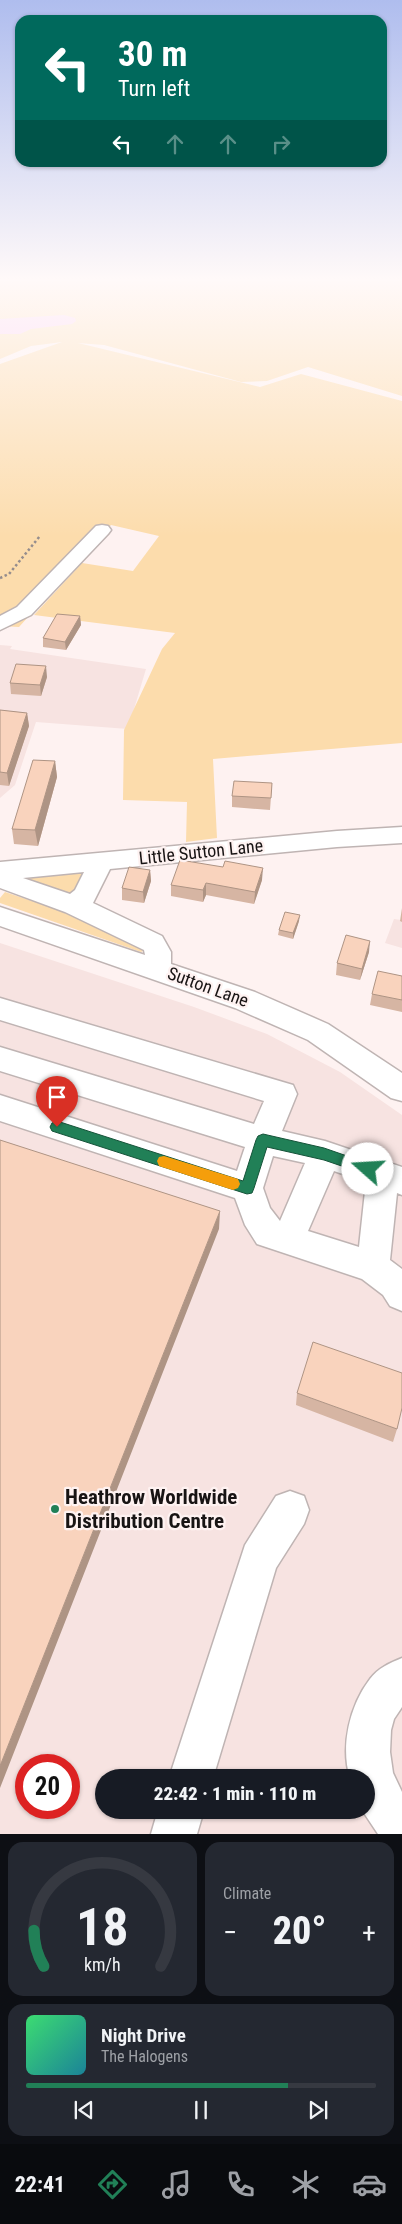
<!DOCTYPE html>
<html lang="en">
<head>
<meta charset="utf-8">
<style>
	body { margin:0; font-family:"Roboto Condensed",sans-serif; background:#242831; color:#f1f3f6; height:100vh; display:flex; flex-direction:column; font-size:19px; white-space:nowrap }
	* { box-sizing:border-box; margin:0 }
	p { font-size:16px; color:#9ea1a6 }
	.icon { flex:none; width:28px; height:28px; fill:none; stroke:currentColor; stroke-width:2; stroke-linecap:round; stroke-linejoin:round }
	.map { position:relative; height:1834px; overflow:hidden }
	.side { display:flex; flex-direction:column; gap:8px; padding:8px; background:#0d0f14; flex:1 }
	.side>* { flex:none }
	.hud { position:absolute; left:15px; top:15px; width:372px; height:152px; border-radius:15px; box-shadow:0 1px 4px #0004; background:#00695c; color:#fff; overflow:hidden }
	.speed { position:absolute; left:15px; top:1754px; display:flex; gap:10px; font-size:25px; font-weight:700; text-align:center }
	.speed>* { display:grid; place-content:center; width:65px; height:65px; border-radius:50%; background:#171b24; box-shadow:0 1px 4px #0004; line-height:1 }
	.speed .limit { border:8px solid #d22; background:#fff; color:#111 }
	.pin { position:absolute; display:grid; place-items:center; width:42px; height:42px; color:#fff; margin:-51px -21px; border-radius:50% 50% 50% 0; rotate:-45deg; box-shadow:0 0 5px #0007 }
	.pin .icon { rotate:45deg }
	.me { position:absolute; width:55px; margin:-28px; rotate:289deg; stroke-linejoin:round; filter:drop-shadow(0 0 4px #0008) }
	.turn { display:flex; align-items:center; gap:18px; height:105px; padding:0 20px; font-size:22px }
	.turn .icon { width:65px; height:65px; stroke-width:2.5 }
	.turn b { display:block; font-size:35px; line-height:42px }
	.lanes { display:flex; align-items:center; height:48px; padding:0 20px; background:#0003; justify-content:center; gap:25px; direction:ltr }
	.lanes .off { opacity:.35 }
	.big { font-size:38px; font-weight:800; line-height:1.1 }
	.side .widget { flex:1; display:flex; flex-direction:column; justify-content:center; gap:8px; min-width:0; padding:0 18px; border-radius:15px; background:#242831 }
	.side .dial { align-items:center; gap:0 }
	.dial svg { height:130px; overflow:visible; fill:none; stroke:#363941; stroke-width:7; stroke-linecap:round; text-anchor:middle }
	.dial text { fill:#f1f3f6; stroke:none }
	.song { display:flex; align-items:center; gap:15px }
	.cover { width:60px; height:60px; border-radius:8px; background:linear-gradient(135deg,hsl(140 70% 55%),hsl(190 70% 35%)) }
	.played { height:5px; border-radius:2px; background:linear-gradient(90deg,#218057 75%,#363941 75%) }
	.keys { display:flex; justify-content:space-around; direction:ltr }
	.heat { display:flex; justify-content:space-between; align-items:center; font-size:28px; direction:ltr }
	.side .tiles { flex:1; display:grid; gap:8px; grid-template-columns:1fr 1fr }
	.widget:last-child { grid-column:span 2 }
	.trip { position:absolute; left:95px; top:1769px; width:280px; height:50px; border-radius:25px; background:#171b24; box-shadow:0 1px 4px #0004; font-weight:800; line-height:50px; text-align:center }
	.menu { display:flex; height:80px; justify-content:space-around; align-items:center; background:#090b0e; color:#9ea1a6 }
	.menu .icon { width:35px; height:35px }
	.menu .on { color:#218057 }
	.menu b { font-size:22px; color:#f1f3f6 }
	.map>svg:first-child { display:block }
	.built { fill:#f7e3e1; fill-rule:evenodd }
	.green { fill:#fcdcac }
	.water { fill:#facaf6 }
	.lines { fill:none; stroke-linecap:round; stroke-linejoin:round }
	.minor-casing { stroke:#bfb4b3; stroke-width:3 }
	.path { stroke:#958d8d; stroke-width:2.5; stroke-dasharray:2.5 2.5; stroke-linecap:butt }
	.minor { fill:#fff; fill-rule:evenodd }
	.wall { fill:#d6b5a3 }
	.shaded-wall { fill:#ae9484 }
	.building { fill:#f9d3bd; stroke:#ae9484 }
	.route { fill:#218057; stroke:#155339 }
	.slow { fill:#f59e0b }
	.poi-dot { fill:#218057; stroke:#fef2f1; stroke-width:2 }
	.labels { text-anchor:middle; stroke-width:4.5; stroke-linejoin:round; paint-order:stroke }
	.street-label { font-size:18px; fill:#181414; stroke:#fef2f1 }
	.near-poi-label { font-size:21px; font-weight:bold; fill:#181414; stroke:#fef2f1; text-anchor:start }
</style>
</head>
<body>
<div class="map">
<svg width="402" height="1834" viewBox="0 0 402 1834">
	<rect width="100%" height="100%" fill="#fef2f1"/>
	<path class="built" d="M0,645L12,646L10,649L146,669L128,729L36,722L15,785L0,798Z
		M402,918V948L385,943L394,919L401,920Z
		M0,943L194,1007L267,1034L340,1072L402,1115V1834H0ZM26,1765H69V1808H26ZM104,1778H366V1810H104Z"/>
	<path class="green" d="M0,281H402V396L308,367L267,381L241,382L104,345L78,343L260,387L301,374L402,401V743L213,759L217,838L186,842L187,802L123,800L124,730L162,649L175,633L34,615L82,563L133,571L159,536L111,525L19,627L0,626V364L62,342L31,346L0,359Z
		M84,869L87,875L75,894L70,895L11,875Z
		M5,892L74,915L149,948L141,952L0,903V898Z"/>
	<path class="water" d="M64,315L75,318L76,321L72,324L31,329L20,334H0V319Z"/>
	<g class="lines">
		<g class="minor-casing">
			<path id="minor" d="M102,525L108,526L111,530L108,534L31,615L0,630V616L17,607L96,526Z
				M402,827V843L337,847L110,869L93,903L162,936L171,952V964L255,992L328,1024L402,1073V1101L391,1098L308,1040L235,1008L0,926V907L145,955L144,950L65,912L0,888V862L337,831ZM84,872L75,890L70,894L23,878Z
				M0,998L293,1085L297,1094L282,1131L325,1141L402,1167V1195L397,1193L390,1260L402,1269V1311L390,1306L383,1295L362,1279L257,1244L245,1225L235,1198L0,1121V1095L237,1171L245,1147L0,1071V1047L254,1124L264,1101L0,1020ZM273,1156L305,1163L280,1221L270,1208L263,1188ZM334,1171L366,1182L359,1247L308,1231Z
				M290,1491L304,1496L309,1510L304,1524L276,1568L213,1778H169L245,1545L276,1496Z
				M402,1658V1707L394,1719L391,1730L390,1752L393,1773L402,1792V1834H378L362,1810H366V1778H350C340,1746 350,1705 370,1679C378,1668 390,1663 402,1658Z
				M158,1810H204L197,1834H151Z"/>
		</g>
		<path class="path" d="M0,578L9,574L40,536"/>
		<use href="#minor" class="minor"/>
	</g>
	<path class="wall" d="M80,616L81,625L66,650L43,647V638Z
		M47,677L41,696L11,694L10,683Z
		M0,710L27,713L29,726L9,786L0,785Z
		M55,761L57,777L38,846L14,844L12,829Z
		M272,783L270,810L232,807V796Z
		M150,870L151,881L144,903L122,900V888Z
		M262,880L254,904L206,895L203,902L171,896V885Z
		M402,908V922L400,921Z
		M299,921L293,939L278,935L279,930Z
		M369,952L360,980L336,975L337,963Z
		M402,976V1012L370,1005L372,994Z
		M297,1393L397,1429L393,1442L296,1405Z"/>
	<path class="shaded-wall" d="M80,616L81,625L66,650L65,642Z
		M46,666L47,677L41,696L40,685Z
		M27,713L29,726L9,786L7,773Z
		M55,761L57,777L38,846L35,830Z
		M263,868L262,880L254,904L255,892Z
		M150,870L151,881L144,903L143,892Z
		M206,883V895L203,902V890Z
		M300,915L299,921L293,939V933Z
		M370,941L369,952L360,980L362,969Z
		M220,1211L219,1229L0,1788V1766Z"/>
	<path class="building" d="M57,614L80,616L65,642L43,638Z
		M16,664L46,666L40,685L10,683Z
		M0,710L27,713L7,773L0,772Z
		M33,760L55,761L35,830L12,829Z
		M234,781L272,783L271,798L232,796Z
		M180,860L223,867L225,861L263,868L255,892L206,883L203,890L171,885Z
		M129,867L150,870L143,892L122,888Z
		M285,912L300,915L293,933L279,930Z
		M346,935L370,941L362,969L337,963Z
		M378,971L402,976V1000L372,994Z
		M0,1140L220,1211L0,1766Z
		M313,1342L402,1373V1408L397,1429L297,1393Z"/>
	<linearGradient id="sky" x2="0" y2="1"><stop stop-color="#afbdee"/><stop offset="0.52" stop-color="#fff9f9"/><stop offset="1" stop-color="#fff9f9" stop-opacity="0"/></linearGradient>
	<rect width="402" height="537" fill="url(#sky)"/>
	<path class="route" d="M57,1121L243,1181L256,1140L258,1136L263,1134L324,1148L373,1165L375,1169L373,1173L368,1175L324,1160L267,1147L254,1188L252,1193L247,1194L52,1131L50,1127L52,1123Z"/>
	<path class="slow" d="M164,1156L238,1179L240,1184L238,1188L233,1190L159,1166L157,1161L159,1157Z"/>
	<circle class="poi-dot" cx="55" cy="1509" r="5"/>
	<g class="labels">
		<g class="street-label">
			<text transform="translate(201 852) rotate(-6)" y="6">Little Sutton Lane</text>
			<text transform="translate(208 987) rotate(20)" y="6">Sutton Lane</text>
		</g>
		<g class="near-poi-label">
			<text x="65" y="1504">Heathrow Worldwide<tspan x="65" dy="24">Distribution Centre</tspan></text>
		</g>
	</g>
</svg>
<div class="speed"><div class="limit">20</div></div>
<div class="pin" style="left:57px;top:1127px;background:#d93025"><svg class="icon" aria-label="arrive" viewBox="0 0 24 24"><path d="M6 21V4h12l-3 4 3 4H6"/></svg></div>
<svg class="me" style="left:368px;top:1169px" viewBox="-20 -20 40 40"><circle r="19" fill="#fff"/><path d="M0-13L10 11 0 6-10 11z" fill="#218057"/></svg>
<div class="trip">22:42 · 1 min · 110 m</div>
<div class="hud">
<div class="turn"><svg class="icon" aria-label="left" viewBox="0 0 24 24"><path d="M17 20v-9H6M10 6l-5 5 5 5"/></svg><div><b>30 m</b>Turn left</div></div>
<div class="lanes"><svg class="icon" aria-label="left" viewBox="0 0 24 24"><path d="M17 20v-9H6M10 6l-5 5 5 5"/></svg><svg class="icon off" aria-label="ahead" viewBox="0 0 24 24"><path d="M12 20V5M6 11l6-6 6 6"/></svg><svg class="icon off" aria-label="ahead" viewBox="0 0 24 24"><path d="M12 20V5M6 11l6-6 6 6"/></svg><svg class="icon off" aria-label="right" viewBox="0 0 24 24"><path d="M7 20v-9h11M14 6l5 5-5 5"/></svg></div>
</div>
</div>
<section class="side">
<div class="tiles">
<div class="widget dial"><svg viewBox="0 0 100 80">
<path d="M14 69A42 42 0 1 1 86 69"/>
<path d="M14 69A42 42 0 0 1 8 47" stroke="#218057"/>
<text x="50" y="56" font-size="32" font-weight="700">18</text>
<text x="50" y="72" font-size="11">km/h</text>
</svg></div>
<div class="widget"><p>Climate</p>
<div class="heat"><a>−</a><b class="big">20°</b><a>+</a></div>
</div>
<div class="widget">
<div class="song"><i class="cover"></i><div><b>Night Drive</b><p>The Halogens</p></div></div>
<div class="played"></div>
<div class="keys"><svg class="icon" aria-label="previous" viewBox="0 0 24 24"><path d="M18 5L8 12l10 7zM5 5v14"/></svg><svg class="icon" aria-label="pause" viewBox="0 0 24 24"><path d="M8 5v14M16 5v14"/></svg><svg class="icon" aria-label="next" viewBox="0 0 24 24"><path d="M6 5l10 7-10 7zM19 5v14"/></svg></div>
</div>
</div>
</section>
<nav class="menu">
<b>22:41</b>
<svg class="icon on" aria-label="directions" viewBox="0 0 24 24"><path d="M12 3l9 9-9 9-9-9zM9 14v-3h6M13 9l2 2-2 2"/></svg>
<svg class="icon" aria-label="music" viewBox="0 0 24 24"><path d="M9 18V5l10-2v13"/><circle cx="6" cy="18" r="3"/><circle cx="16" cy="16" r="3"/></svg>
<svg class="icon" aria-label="phone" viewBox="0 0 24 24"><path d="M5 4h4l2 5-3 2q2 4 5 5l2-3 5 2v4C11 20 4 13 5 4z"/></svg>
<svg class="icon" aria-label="climate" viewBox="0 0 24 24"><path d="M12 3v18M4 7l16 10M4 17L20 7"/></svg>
<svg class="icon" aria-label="car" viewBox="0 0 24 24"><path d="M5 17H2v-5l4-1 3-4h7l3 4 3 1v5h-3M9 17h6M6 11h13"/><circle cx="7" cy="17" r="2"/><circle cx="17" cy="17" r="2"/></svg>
</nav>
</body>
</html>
